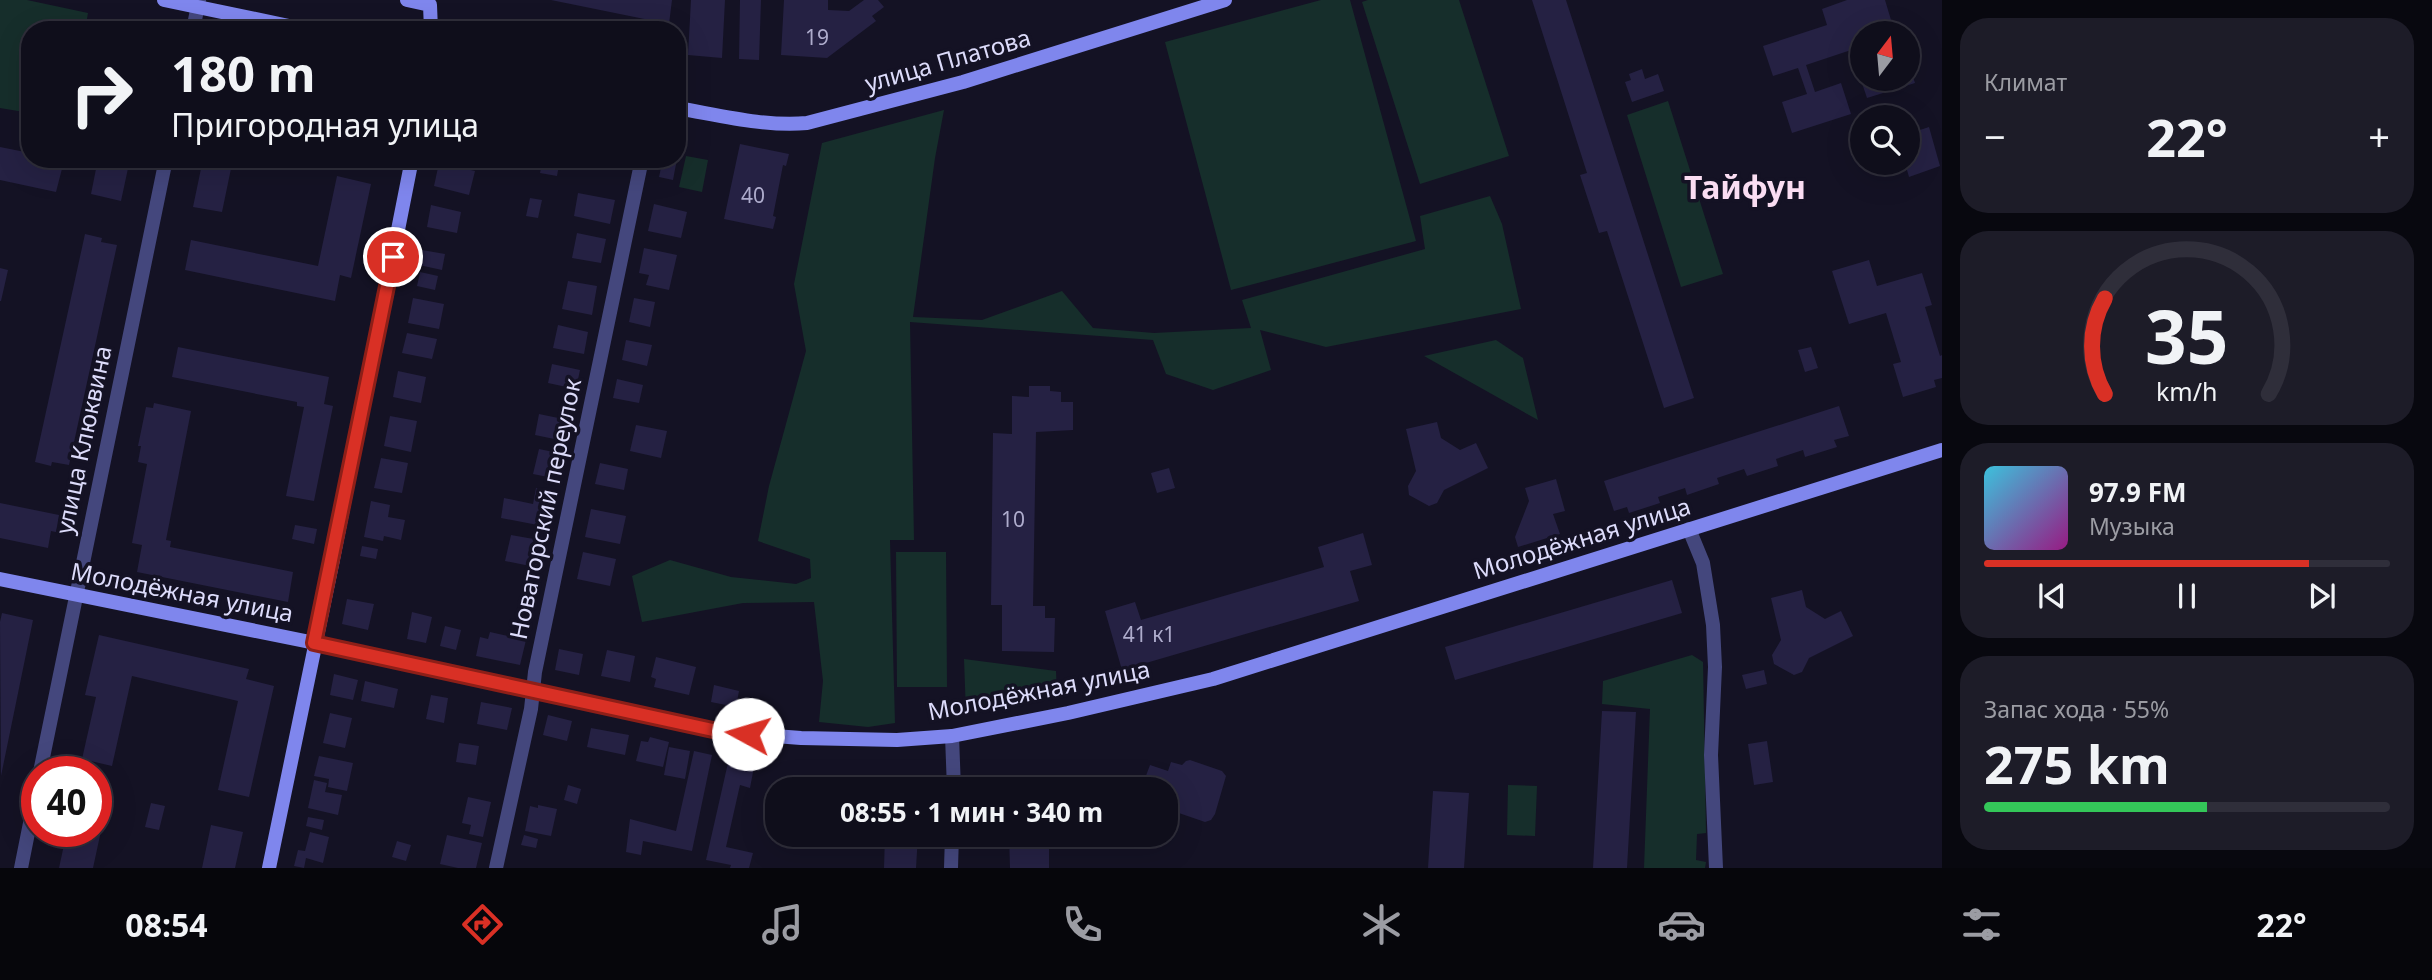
<!DOCTYPE html>
<html lang="ru">
<head>
<meta charset="utf-8">
<style>
	body { margin:0; font-family:"Noto Sans",sans-serif; background:#1d1c28; color:#f1f3f6; height:100vh; display:flex; flex-direction:column; font-size:26px; white-space:nowrap }
	* { box-sizing:border-box; margin:0 }
	p { font-size:23px; color:#9b9ca3 }
	.icon { flex:none; width:38px; height:38px; fill:none; stroke:currentColor; stroke-width:2; stroke-linecap:round; stroke-linejoin:round }
	.map { position:relative; flex:1; overflow:hidden }
	.side { display:flex; flex-direction:column; gap:18px; padding:18px; background:#08080f; width:490px }
	.side>* { flex:none }
	.top-card { position:absolute; left:21px; top:21px; width:665px; height:147px; border-radius:28px; box-shadow:0 7px 28px #0002,0 0 0 2px #2f2e3a; background:#0f0e1b; color:#f1f3f6; overflow:hidden }
	.needle { width:46px; rotate:16deg }
	.controls { position:absolute; left:1850px; top:21px; display:grid; gap:14px }
	.controls a { display:grid; place-items:center; width:70px; height:70px; border-radius:50%; background:#0f0e1b; box-shadow:0 7px 28px #0002,0 0 0 2px #2f2e3a; font-size:35px }
	.speed { position:absolute; left:21px; top:756px; display:flex; gap:14px; font-size:35px; font-weight:700; text-align:center }
	.speed>* { display:grid; place-content:center; width:91px; height:91px; border-radius:50%; background:#0f0e1b; box-shadow:0 7px 28px #0002,0 0 0 2px #2f2e3a; line-height:1 }
	.speed .limit { border:10px solid #d22; background:#fff; color:#111 }
	.pin { position:absolute; display:grid; place-items:center; width:60px; height:60px; color:#fff; margin:-30px; border:4px solid #fff; border-radius:50%; box-shadow:0 2px 7px #0007 }
	.me { position:absolute; width:77px; margin:-38px; rotate:276deg; stroke-linejoin:round; filter:drop-shadow(0 0 5px #0008) }
	.turn { display:flex; align-items:center; gap:24px; height:147px; padding:0 35px; font-size:32px }
	.turn .icon { width:91px; height:91px; stroke-width:2.5 }
	.turn b { display:block; font-size:49px; line-height:60px }
	.big { font-size:52px; font-weight:700; line-height:1.1 }
	.side .widget { flex:1; display:flex; flex-direction:column; justify-content:center; gap:10px; min-width:0; padding:0 24px; border-radius:28px; background:#1d1c28 }
	.side .dial { align-items:center; gap:0 }
	.dial svg { height:182px; overflow:visible; fill:none; stroke:#2f2e3a; stroke-width:7; stroke-linecap:round; text-anchor:middle }
	.dial text { fill:#f1f3f6; stroke:none }
	.song { display:flex; align-items:center; gap:21px }
	.cover { width:84px; height:84px; border-radius:10px; background:linear-gradient(135deg,hsl(190 70% 55%),hsl(310 70% 35%)) }
	.played { height:7px; border-radius:4px; background:linear-gradient(90deg,#d93025 80%,#2f2e3a 80%) }
	.keys { display:flex; justify-content:space-around; direction:ltr }
	.heat { display:flex; justify-content:space-between; align-items:center; font-size:38px; direction:ltr }
	.charge { height:10px; border-radius:5px; background:linear-gradient(90deg,#34c759 55%,#2f2e3a 0) }
	.trip { position:absolute; left:765px; top:777px; width:413px; height:70px; border-radius:28px; background:#0f0e1b; box-shadow:0 7px 28px #0002,0 0 0 2px #2f2e3a; font-weight:700; line-height:70px; text-align:center }
	.menu { display:flex; height:112px; justify-content:space-around; align-items:center; background:#06060b; color:#9b9ca3 }
	.menu .icon { width:49px; height:49px }
	.menu .current { color:#d93025 }
	.menu b { font-size:32px; color:#f1f3f6 }
	main { display:flex; flex:1; min-height:0 }
	.map>svg:first-child { display:block }
	.green { fill:#162e2b }
	.building { fill:#252143 }
	.lines { fill:none; stroke-linecap:round; stroke-linejoin:round }
	.street { stroke:#44477d; stroke-width:14 }
	.secondary { stroke:#7f86ed; stroke-width:14 }
	.route-casing { stroke:#8d1f18; stroke-width:18 }
	.route { stroke:#d93025; stroke-width:12 }
	.labels { text-anchor:middle; stroke-width:7; stroke-linejoin:round; paint-order:stroke }
	.number-label { font-size:21px; fill:#aeaccc }
	.street-label { font-size:24px; fill:#dcdbfa; stroke:#141224 }
	.district-label { font-size:32px; font-weight:bold; fill:#faddf2; stroke:#141224 }
</style>
</head>
<body>
<main>
<div class="map">
<svg width="1942" height="868" viewBox="0 0 1942 868">
	<rect width="100%" height="100%" fill="#141224"/>
	<path class="green" d="M0,0H27L88,13L85,30H30V113L0,108Z
		M1321,0H1350L1416,241L1231,290L1165,42Z
		M1368,0H1459L1509,156L1420,184L1362,2Z
		M1668,101L1723,274L1681,287L1627,115Z
		M944,110L935,158L913,317L982,320L1062,291L1093,328L1154,333L1251,328L1242,300L1425,249L1420,216L1490,196L1502,224L1521,309L1326,347L1260,330L1271,370L1213,390L1166,374L1153,340L910,322L914,540H890L895,723L868,727L819,722L823,681L814,602L743,603L642,622L632,576L670,560L731,577L796,584L811,578L810,559L758,541L769,486L806,351L794,284L822,143Z
		M686,156L708,160L702,192L679,187Z
		M1496,340L1523,358L1538,420L1424,356Z
		M896,552H946L947,687H897Z
		M1692,655L1703,662L1706,833L1697,834L1696,860L1706,862L1705,868H1644L1650,709L1602,704L1603,681Z
		M964,659L1056,671L1057,696L966,714Z
		M1508,785L1537,786L1535,836L1507,835Z"/>
	<path class="building" d="M551,0H672L669,24Z
		M691,0H725L722,58L688,55Z
		M740,0H761L759,60L739,59Z
		M784,0H828V10L849,11L864,0H878L884,7L872,16L876,21L827,58L781,55Z
		M1532,0H1566L1694,398L1664,408L1607,231L1599,233L1580,175L1587,173Z
		M1847,0H1885L1891,20L1863,29L1862,79H1908V62L1915,83L1867,98L1851,50L1806,65L1815,92L1841,83L1851,114L1792,133L1782,102L1807,94L1798,68L1773,76L1763,46L1827,25L1822,9Z
		M1642,69L1645,79L1658,74L1664,91L1632,102L1625,82L1631,80L1629,74Z
		M1929,127L1940,166L1909,177L1905,163H1908V134Z
		M740,144L789,154L786,166L783,165L773,216L776,217L773,229L724,219Z
		M0,147L30,153V159L64,161L56,192L0,180Z
		M98,159H130L121,201L91,194Z
		M203,159H233L222,212L193,207Z
		M543,159H560L557,176L540,173Z
		M663,159H677L673,180L659,177Z
		M439,163L475,171L469,195L434,186Z
		M337,176L371,184L351,278L340,275L335,301L185,270L191,240L318,266Z
		M578,193L615,200L610,224L574,216Z
		M530,198L542,200L538,218L526,216Z
		M654,204L687,212L681,238L648,231Z
		M431,205L461,212L457,233L427,227Z
		M577,233L606,239L601,263L572,258Z
		M85,234L102,238L101,242L117,245L69,465L52,462L51,466L35,462Z
		M644,248L677,255L669,290L646,285L649,275L639,273Z
		M422,250L445,254L442,270L419,265Z
		M1869,260L1877,286L1922,273L1932,305L1925,307L1940,356L1942,355V378L1934,380L1936,387L1903,397L1893,364L1901,362L1886,313L1849,324L1832,271Z
		M0,268L8,270L1,301H0Z
		M420,272L438,276L435,290L417,286Z
		M568,281L597,286L592,315L562,309Z
		M413,298L444,304L439,329L408,323Z
		M634,298L655,302L650,327L629,322Z
		M558,325L588,332L584,354L553,348Z
		M407,333L437,339L432,359L402,353Z
		M626,340L652,345L647,366L622,360Z
		M178,347L329,377L324,404L333,406L314,501L286,496L304,407L297,406V402L172,377Z
		M1811,347L1818,368L1805,372L1798,350Z
		M552,364L580,370L576,389L548,383Z
		M398,371L426,377L421,403L393,397Z
		M617,379L643,385L639,403L613,398Z
		M1029,386H1050V391L1061,392V402H1073V430L1036,432L1033,606H1045V618H1055L1054,652L1002,651V605H991L993,433L1012,434V396L1029,397Z
		M154,403L191,411L166,540L171,541L170,547L293,572L288,602L137,572L142,545L132,543L147,464L138,462L141,446H138L146,407L153,408Z
		M1839,406L1849,436L1834,440L1837,447L1805,457L1803,450L1776,459L1778,466L1747,476L1744,469L1717,478L1719,484L1687,495L1685,488L1658,497L1660,503L1629,513L1627,507L1614,511L1604,481Z
		M539,414L568,420L564,441L535,435Z
		M390,416L417,421L411,452L384,446Z
		M1437,422L1441,438L1460,450L1476,443L1488,468L1444,490L1437,503L1429,506L1409,495L1408,486L1416,471L1406,429Z
		M636,425L667,431L661,458L630,451Z
		M539,449L563,454L558,479L533,474Z
		M381,458L408,463L402,493L374,488Z
		M600,463L628,469L624,490L595,484Z
		M1169,468L1175,488L1157,493L1151,473Z
		M1556,479L1565,511L1553,514L1560,534L1518,547L1515,537L1529,501L1525,488Z
		M536,488L555,492L548,527L501,518L504,498L533,504Z
		M371,501L390,505L388,517L405,520L401,540L384,536L383,541L364,537Z
		M0,503L59,515L56,532L51,531L48,548L0,538Z
		M591,509L626,516L620,544L585,537Z
		M295,525L317,529L314,544L292,539Z
		M1363,533L1372,565L1350,571L1359,601L1122,670L1105,611L1135,602L1141,620L1324,567L1318,547Z
		M511,535L545,541L540,568L505,561Z
		M362,546L378,549L376,559L360,556Z
		M583,552L616,559L610,586L577,579Z
		M1672,580L1682,613L1455,680L1445,647Z
		M1802,590L1806,607L1825,619L1841,611L1853,636L1809,658L1802,672L1794,675L1774,664L1772,655L1781,640L1771,598Z
		M347,599L374,604L368,630L342,624Z
		M412,612L432,617L426,643L407,639Z
		M2,613L33,620L1,776L0,622Z
		M445,626L461,630L456,650L440,646Z
		M490,632L526,640L520,665L476,656L480,637L488,639Z
		M99,635L249,669L246,679L274,686L249,797L218,790L238,701L132,676L112,766L82,759L96,697L85,695Z
		M559,649L583,654L579,675L555,670Z
		M607,650L635,656L630,682L601,676Z
		M656,657L696,667L689,695L654,687L656,679L651,677Z
		M1764,670L1767,684L1746,689L1742,675Z
		M334,674L358,680L353,700L330,695Z
		M365,681L398,689L394,708L361,701Z
		M714,685L739,691L736,707L711,702Z
		M431,695L448,698L444,723L426,719Z
		M481,702L512,708L507,730L477,724Z
		M1602,711L1636,712L1627,868H1593Z
		M330,713L352,718L345,748L323,743Z
		M548,715L572,721L567,741L543,735Z
		M591,728L629,735L625,755L587,747Z
		M650,737L669,742L663,767L636,761L641,741L648,742Z
		M1767,741L1773,782L1754,785L1748,744Z
		M459,743L479,746L476,765L456,762Z
		M669,747L690,751L685,779L664,775Z
		M694,751L712,755L692,851L643,841L641,855L626,852L630,819L676,831Z
		M730,754L747,758L745,765L754,767L750,788L740,785L726,847L753,853L749,868H730L731,865L706,860Z
		M319,756L353,763L347,791L328,787L329,779L314,776Z
		M1190,760L1222,771L1226,776L1215,814L1211,820L1205,822L1173,811L1169,807L1170,801L1166,799V789L1144,781L1150,765L1168,771L1171,762L1182,765L1186,761Z
		M314,780L327,783L325,792L342,795L338,815L308,808Z
		M568,785L581,789L577,804L564,800Z
		M1433,791L1469,793L1464,868H1428Z
		M468,797L491,802L483,837L469,834L471,825L462,823Z
		M96,800L107,803L93,868H59L67,831H96Z
		M151,803L165,806L159,830L145,827Z
		M538,805L557,809L551,836L525,831L530,806L538,808Z
		M308,817L324,820L322,830L306,826Z
		M211,825L243,832L235,868H202Z
		M310,832L329,837L323,863L306,858L304,868L294,866L298,850L305,851Z
		M447,835L482,843L476,868H458L440,864Z
		M524,835L538,839L536,848L521,845Z
		M885,835H918L916,868H884Z
		M1009,835H1049V868H1010Z
		M397,841L411,845L406,861L392,857Z"/>
	<g class="lines">
		<path class="street" d="M193,30L199,0
			M1689,529L1703,563L1713,625L1715,667L1711,755L1716,868
			M952,736L954,789
			M40,772L166,159
			M21,868L37,788
			M496,868L531,709L535,672L642,159
			M951,868L952,835"/>
		<path class="secondary" d="M164,0L308,30
			M407,0L430,5L431,30
			M677,108C719,115 765,127 807,123L963,82L1225,0
			M0,579L315,643L722,732L801,738L897,740L952,736L1068,713L1213,679L1942,450
			M269,868L332,564L412,159"/>
	</g>
	<g class="lines">
		<g class="route-casing">
			<path id="route" d="M393,257L314,643L722,732L748,734"/>
		</g>
		<use href="#route" class="route"/>
	</g>
	<g class="labels">
		<g class="number-label">
			<text x="817" y="45">19</text>
			<text x="753" y="203">40</text>
			<text x="1013" y="527">10</text>
			<text x="1149" y="642">41 к1</text>
		</g>
		<g class="street-label">
			<text transform="translate(948 61) rotate(-16)" y="8">улица Платова</text>
			<text transform="translate(84 440) rotate(-78)" y="8">улица Клюквина</text>
			<text transform="translate(546 509) rotate(-78)" y="8">Новаторский переулок</text>
			<text transform="translate(1582 539) rotate(-17)" y="8">Молодёжная улица</text>
			<text transform="translate(182 593) rotate(11)" y="8">Молодёжная улица</text>
			<text transform="translate(1039 691) rotate(-11)" y="8">Молодёжная улица</text>
		</g>
		<g class="district-label">
			<text x="1745" y="199">Тайфун</text>
		</g>
	</g>
</svg>
<div class="controls">
<a><svg class="needle" viewBox="-14 -14 28 28"><path d="M0-13l5 13h-10z" fill="#e53935"/><path d="M0 13l5-13h-10z" fill="#9b9ca3"/></svg></a>
<a><svg class="icon" aria-label="search" viewBox="0 0 24 24"><circle cx="10" cy="10" r="6"/><path d="M15 15l6 6"/></svg></a>
</div>
<div class="speed"><div class="limit">40</div></div>
<div class="pin" style="left:393px;top:257px;background:#d93025"><svg class="icon" aria-label="arrive" viewBox="0 0 24 24"><path d="M6 21V4h12l-3 4 3 4H6"/></svg></div>
<svg class="me" style="left:748px;top:734px" viewBox="-20 -20 40 40"><circle r="19" fill="#fff"/><path d="M0-13L10 11 0 6-10 11z" fill="#d93025"/></svg>
<div class="trip">08:55 · 1 мин · 340 m</div>
<div class="top-card">
<div class="turn"><svg class="icon" aria-label="right" viewBox="0 0 24 24"><path d="M7 20v-9h11M14 6l5 5-5 5"/></svg><div><b>180 m</b>Пригородная улица</div></div>
</div>
</div>
<section class="side">
<div class="widget"><p>Климат</p>
<div class="heat"><a>−</a><b class="big">22°</b><a>+</a></div>
</div>
<div class="widget dial"><svg viewBox="0 0 100 80">
<path d="M14 69A42 42 0 1 1 86 69"/>
<path d="M14 69A42 42 0 0 1 14 27" stroke="#d93025"/>
<text x="50" y="56" font-size="32" font-weight="700">35</text>
<text x="50" y="72" font-size="11">km/h</text>
</svg></div>
<div class="widget">
<div class="song"><i class="cover"></i><div><b>97.9 FM</b><p>Музыка</p></div></div>
<div class="played"></div>
<div class="keys"><svg class="icon" aria-label="previous" viewBox="0 0 24 24"><path d="M18 5L8 12l10 7zM5 5v14"/></svg><svg class="icon" aria-label="pause" viewBox="0 0 24 24"><path d="M8 5v14M16 5v14"/></svg><svg class="icon" aria-label="next" viewBox="0 0 24 24"><path d="M6 5l10 7-10 7zM19 5v14"/></svg></div>
</div>
<div class="widget"><p>Запас хода · 55%</p><b class="big">275 km</b><div class="charge"></div></div>
</section>
</main>
<nav class="menu">
<b>08:54</b>
<svg class="icon current" aria-label="directions" viewBox="0 0 24 24"><path d="M12 3l9 9-9 9-9-9zM9 14v-3h6M13 9l2 2-2 2"/></svg>
<svg class="icon" aria-label="music" viewBox="0 0 24 24"><path d="M9 18V5l10-2v13"/><circle cx="6" cy="18" r="3"/><circle cx="16" cy="16" r="3"/></svg>
<svg class="icon" aria-label="phone" viewBox="0 0 24 24"><path d="M5 4h4l2 5-3 2q2 4 5 5l2-3 5 2v4C11 20 4 13 5 4z"/></svg>
<svg class="icon" aria-label="climate" viewBox="0 0 24 24"><path d="M12 3v18M4 7l16 10M4 17L20 7"/></svg>
<svg class="icon" aria-label="car" viewBox="0 0 24 24"><path d="M5 17H2v-5l4-1 3-4h7l3 4 3 1v5h-3M9 17h6M6 11h13"/><circle cx="7" cy="17" r="2"/><circle cx="17" cy="17" r="2"/></svg>
<svg class="icon" aria-label="filters" viewBox="0 0 24 24"><path d="M4 7h16M4 17h16"/><circle cx="9" cy="7" r="2"/><circle cx="15" cy="17" r="2"/></svg>
<b>22°</b>
</nav>
</body>
</html>
